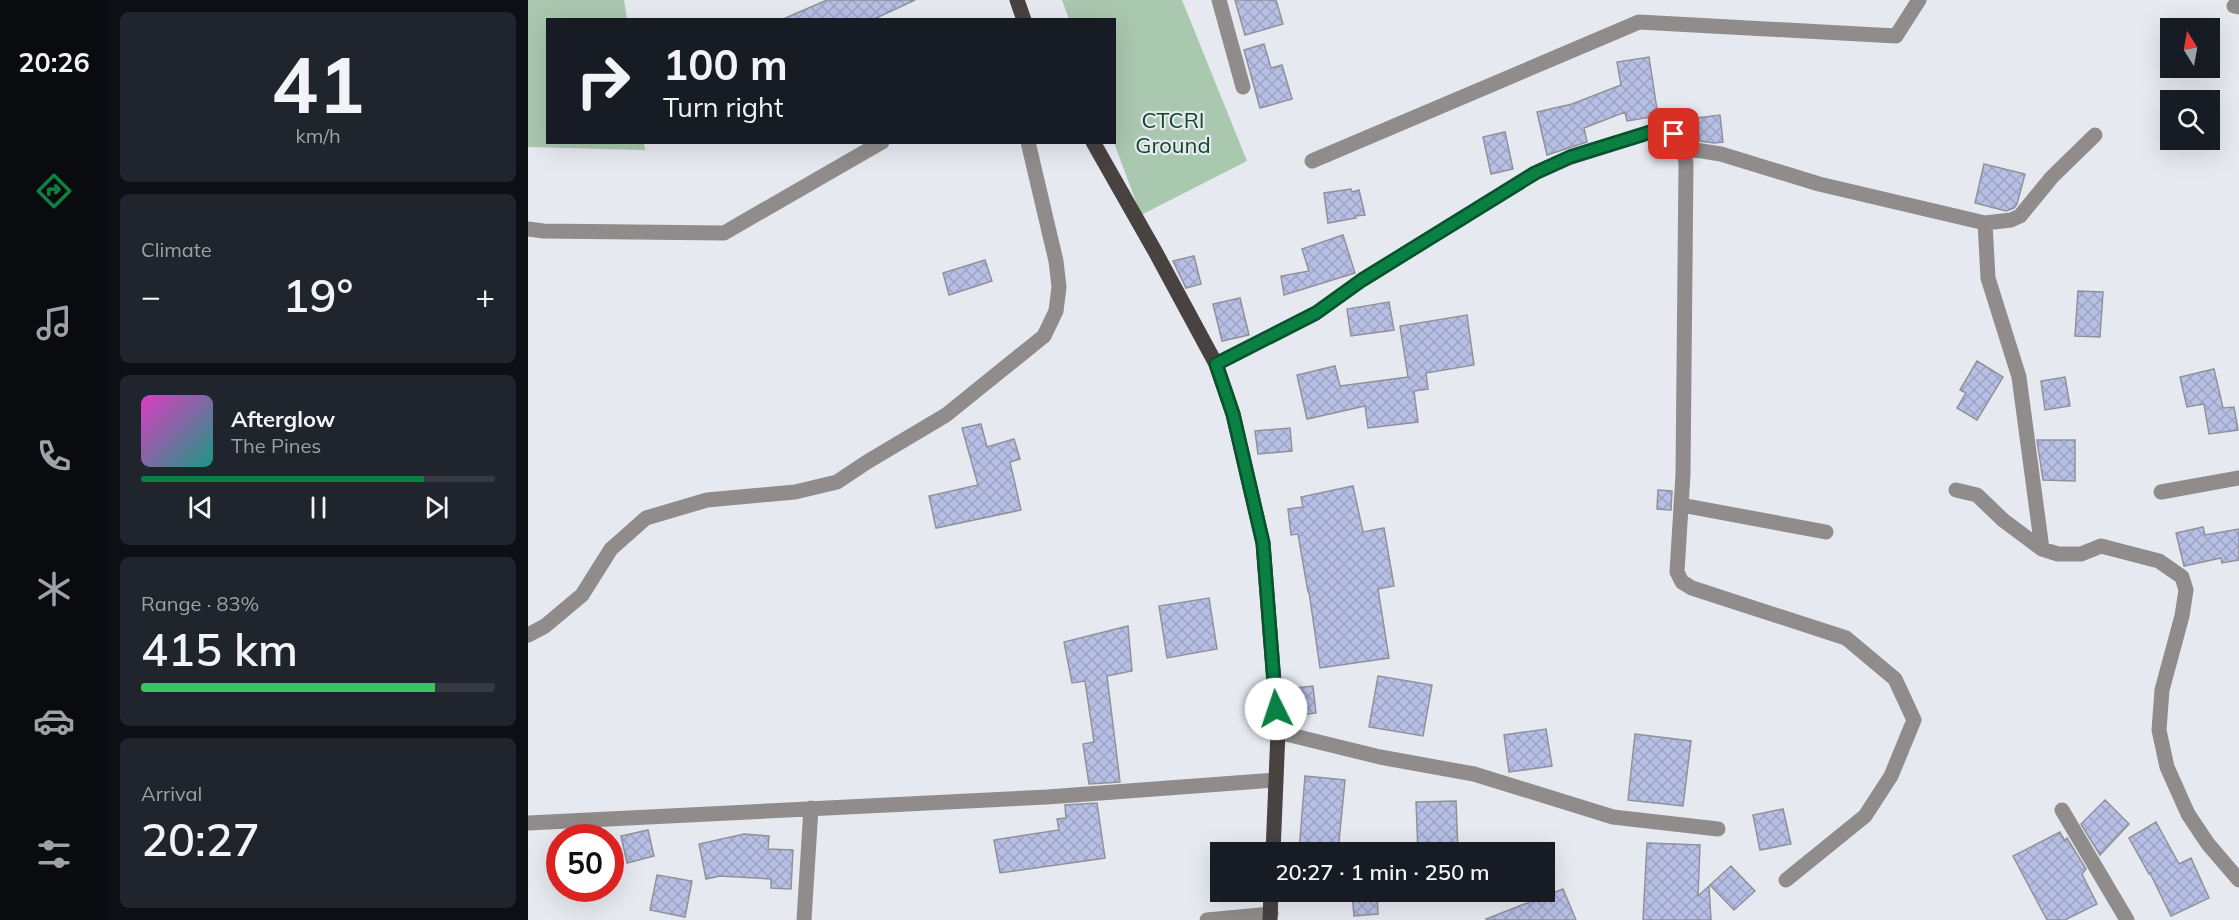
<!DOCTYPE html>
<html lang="en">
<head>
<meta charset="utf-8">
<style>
	body { margin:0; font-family:Mulish,sans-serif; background:#20242c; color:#f1f3f6; height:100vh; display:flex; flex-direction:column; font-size:22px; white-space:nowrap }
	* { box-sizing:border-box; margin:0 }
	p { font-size:20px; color:#9ea1a6 }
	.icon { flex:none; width:33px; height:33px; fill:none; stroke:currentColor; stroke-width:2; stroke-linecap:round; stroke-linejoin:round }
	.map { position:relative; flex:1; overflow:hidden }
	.drawer { display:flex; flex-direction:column; gap:12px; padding:12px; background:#0d0f14; width:420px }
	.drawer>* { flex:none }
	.banner { position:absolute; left:18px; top:18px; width:570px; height:126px; border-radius:0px; box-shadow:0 6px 24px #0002; background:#171b24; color:#f1f3f6; overflow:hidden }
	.needle { width:39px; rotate:349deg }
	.controls { position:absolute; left:1632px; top:18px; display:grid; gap:12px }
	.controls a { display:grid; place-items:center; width:60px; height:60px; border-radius:0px; background:#171b24; box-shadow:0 6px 24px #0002; font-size:30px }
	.speed { position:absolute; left:18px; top:824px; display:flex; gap:12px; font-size:30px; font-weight:700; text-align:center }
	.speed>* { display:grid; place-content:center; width:78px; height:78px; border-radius:50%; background:#171b24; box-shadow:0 6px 24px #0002; line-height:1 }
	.speed .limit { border:9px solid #d22; background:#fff; color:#111 }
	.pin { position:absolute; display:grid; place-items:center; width:51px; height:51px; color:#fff; margin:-26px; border-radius:12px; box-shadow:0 3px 9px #0006 }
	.me { position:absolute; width:66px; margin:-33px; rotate:356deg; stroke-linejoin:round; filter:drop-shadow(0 0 4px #0008) }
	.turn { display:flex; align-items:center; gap:21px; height:126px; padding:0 18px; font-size:27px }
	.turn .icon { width:78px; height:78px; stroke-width:2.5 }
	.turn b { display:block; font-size:42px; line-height:51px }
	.big { font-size:45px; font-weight:600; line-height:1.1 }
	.drawer .tile { flex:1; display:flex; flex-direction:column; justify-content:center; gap:9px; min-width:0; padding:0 21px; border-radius:9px; background:#20242c }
	.drawer .dial { align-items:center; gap:0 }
	.dial b { font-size:78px; line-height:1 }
	.song { display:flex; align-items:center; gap:18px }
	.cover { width:72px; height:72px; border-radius:9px; background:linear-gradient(135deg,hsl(310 70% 55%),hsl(170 70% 35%)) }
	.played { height:6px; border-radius:3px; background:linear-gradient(90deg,#0b8043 80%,#363941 80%) }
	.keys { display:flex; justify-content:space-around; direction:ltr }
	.heat { display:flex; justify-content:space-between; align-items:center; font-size:33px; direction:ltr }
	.charge { height:9px; border-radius:4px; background:linear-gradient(90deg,#34c759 83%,#363941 0) }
	.trip { position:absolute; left:682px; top:842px; width:345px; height:60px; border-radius:0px; background:#171b24; box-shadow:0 6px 24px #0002; font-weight:600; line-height:60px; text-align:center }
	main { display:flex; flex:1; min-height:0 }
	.dock { display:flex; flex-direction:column; width:108px; justify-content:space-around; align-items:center; background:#090b0e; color:#9ea1a6 }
	.dock .icon { width:42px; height:42px }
	.dock .current { color:#0b8043 }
	.dock b { font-size:27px; color:#f1f3f6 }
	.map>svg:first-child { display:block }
	.park { fill:#aac7b0 }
	.building { fill:url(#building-cross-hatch); stroke:#90929a; stroke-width:1.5 }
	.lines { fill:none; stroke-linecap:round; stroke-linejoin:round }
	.minor { stroke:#908c8b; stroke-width:15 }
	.major { stroke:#484240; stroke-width:15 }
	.route-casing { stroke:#07532c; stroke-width:15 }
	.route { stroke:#0b8043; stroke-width:10 }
	.labels { text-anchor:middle; stroke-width:4.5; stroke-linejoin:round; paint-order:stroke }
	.park-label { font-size:22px; fill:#0e4824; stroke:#e7e9f1 }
</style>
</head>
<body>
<main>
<nav class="dock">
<b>20:26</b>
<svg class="icon current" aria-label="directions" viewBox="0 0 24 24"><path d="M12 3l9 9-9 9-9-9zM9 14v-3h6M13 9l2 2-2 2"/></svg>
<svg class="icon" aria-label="music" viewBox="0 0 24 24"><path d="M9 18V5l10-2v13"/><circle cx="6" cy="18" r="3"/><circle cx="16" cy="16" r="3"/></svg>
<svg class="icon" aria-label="phone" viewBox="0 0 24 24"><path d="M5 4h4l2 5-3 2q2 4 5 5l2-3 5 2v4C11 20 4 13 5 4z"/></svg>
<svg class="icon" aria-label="climate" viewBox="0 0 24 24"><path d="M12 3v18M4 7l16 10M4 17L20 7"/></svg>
<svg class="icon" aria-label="car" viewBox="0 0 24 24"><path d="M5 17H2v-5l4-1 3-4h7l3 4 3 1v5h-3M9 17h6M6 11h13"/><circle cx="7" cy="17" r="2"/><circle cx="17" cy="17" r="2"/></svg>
<svg class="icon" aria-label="filters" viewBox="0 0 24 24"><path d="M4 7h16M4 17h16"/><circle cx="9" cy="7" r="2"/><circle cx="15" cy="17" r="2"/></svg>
</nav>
<section class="drawer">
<div class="tile dial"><b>41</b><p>km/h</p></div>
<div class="tile"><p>Climate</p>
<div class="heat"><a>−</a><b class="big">19°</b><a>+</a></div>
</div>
<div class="tile">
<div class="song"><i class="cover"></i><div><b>Afterglow</b><p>The Pines</p></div></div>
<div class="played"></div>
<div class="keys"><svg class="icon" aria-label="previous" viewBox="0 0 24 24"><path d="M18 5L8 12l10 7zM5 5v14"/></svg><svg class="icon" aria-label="pause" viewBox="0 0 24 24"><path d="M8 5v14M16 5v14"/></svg><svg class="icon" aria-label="next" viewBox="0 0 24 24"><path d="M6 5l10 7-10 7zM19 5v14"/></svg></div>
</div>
<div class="tile"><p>Range · 83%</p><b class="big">415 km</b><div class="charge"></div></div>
<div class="tile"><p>Arrival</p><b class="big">20:27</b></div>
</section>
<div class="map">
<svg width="1711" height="920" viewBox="0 0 1711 920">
	<defs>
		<pattern id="building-cross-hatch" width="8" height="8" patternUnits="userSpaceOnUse" patternTransform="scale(1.5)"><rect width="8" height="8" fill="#b7bfe5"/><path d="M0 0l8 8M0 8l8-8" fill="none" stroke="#9ca3c4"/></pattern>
	</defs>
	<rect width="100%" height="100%" fill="#e7e9f1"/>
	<path class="park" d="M0,0H96L99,19L20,20V142L116,143L117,150L0,147Z
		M534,0H654L719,161L613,215L586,143V20L541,19Z"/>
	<path class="building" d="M299,0H387L344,20H253Z
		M707,0H748L755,24L717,35Z
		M736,44L743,68L754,65L764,99L732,108L716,50Z
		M1121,57L1130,116L1099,121L1097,112L1056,128L1059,142L1019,155L1009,112L1044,104L1093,85L1089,62Z
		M1192,115L1195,142L1186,143L1172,141L1169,118Z
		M977,132L985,169L963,174L955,137Z
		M1456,164L1497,174L1489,204L1486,208L1478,211L1447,203Z
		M823,189L824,192L831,190L837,215L827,216L828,218L800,223L796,193Z
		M815,235L827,273L756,295L753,276L781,271L774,249Z
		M666,256L673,284L658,288L645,261Z
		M457,260L464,281L421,295L415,273Z
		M1550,291L1575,292L1572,337L1547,336Z
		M712,298L721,335L694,341L685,304Z
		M861,302L866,330L823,336L819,309Z
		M939,315L946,365L898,373L900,389L886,391L890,422L840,428L837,406L779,419L769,375L807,366L812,386L880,377L872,326Z
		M1449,361L1475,377L1449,420L1429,408L1438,393L1432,390Z
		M1686,369L1695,408L1706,407L1710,430L1681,434L1676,404L1659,407L1652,377Z
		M1537,377L1542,406L1517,410L1513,381Z
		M453,424L459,447L486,439L492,459L482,462L493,510L408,528L401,496L450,485L434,428Z
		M762,428L764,451L730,454L727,431Z
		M1509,440H1547V481L1515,480Z
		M825,486L835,532L856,528L866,586L850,589L861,658L792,668L781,592H780L770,534L763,535L760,509L775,507L773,497Z
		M1130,490L1144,491L1143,510L1129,509Z
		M1675,527L1677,535L1711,529V560L1694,563L1693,558L1656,566L1648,533Z
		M681,598L689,649L639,658L631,606Z
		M600,626L604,671L579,676L592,782L561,784L555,744L566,742L557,681L544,683L536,642Z
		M850,676L904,685L895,736L841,727Z
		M785,686L788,713L770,715L767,688Z
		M1018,729L1024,766L981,772L976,735Z
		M1107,734L1163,741L1155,806L1100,800Z
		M777,776L817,780L810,852H771Z
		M1577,800L1601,824L1572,855L1553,824Z
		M928,801L930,852H890L888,802Z
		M569,803L577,858L472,873L466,840L531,830L529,819L538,818L537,805Z
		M1255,809L1263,844L1232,850L1225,815Z
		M1628,822L1651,864L1663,858L1681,898L1643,916L1622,873L1621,874L1601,838Z
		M120,830L126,856L99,863L93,836Z
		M1532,832L1537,841L1539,838L1558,869L1554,874L1569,904L1537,920H1519L1485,856Z
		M216,834L241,836L240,849L265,850L263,889L243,888V879L192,876L178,879L171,844Z
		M1119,843L1172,845L1170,896L1181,886L1183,920H1115Z
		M1203,866L1227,891L1206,910L1182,885Z
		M129,875L164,881L157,917L122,910Z
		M1035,889L1048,920H959L958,919Z
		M849,892L850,914L826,916L824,893Z"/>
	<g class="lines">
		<path class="minor" d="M691,0L715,87
			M1706,6L1711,7
			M1155,148L1193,154L1291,184L1457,223L1460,278L1491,377L1514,549
			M784,161L1111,22L1368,36L1391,0
			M1457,223L1483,220L1492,216L1524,177L1567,135
			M0,229L15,231L196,233L354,142
			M688,364L788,313L834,280L1007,173L1043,157L1129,130C1150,127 1155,146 1158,163L1155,474L1149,572L1154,582L1164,588L1318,638L1367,679L1386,720L1363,776L1337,816L1258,880
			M1428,490L1449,495L1475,520L1514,549L1530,554H1553L1573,546L1631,561L1654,577L1658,590L1654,616L1634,690L1631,730L1639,767L1660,814L1680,844L1711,880
			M1633,492L1711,478
			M1153,505L1298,532
			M0,635L17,626L54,595L83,549L118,518L179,500L267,492L309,482L339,462L418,415L516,336L528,311L531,287L528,261L500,142
			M750,732L852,757L946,774L1085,817L1190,829
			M1534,810L1599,920
			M0,823L519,797L747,780
			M276,920L283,808
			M679,920L743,914"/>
		<path class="major" d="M489,0L496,20
			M565,142L628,253L688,364L705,414L735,543L750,732L745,852
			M742,920L743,891"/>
	</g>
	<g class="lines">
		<g class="route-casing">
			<path id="route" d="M748,709L735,543L705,414L688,364L788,313L834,280L1007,173L1042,157L1129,130H1139L1146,134"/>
		</g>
		<use href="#route" class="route"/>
	</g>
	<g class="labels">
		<g class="park-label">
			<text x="645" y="128">CTCRI<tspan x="645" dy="25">Ground</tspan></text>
		</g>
	</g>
</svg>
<div class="controls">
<a><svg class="needle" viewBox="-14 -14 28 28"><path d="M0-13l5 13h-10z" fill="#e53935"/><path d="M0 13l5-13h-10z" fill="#9ea1a6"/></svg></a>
<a><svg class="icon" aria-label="search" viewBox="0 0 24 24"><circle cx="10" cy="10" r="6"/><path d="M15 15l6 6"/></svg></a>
</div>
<div class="speed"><div class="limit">50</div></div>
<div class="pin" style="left:1146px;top:134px;background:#d93025"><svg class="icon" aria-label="arrive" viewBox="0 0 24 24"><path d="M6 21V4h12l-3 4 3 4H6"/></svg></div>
<svg class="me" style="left:748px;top:709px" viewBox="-20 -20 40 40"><circle r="19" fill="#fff"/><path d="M0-13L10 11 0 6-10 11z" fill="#0b8043"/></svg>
<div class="trip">20:27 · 1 min · 250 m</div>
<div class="banner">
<div class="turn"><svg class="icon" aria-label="right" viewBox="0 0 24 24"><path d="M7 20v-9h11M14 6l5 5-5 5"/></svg><div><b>100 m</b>Turn right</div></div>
</div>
</div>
</main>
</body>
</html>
